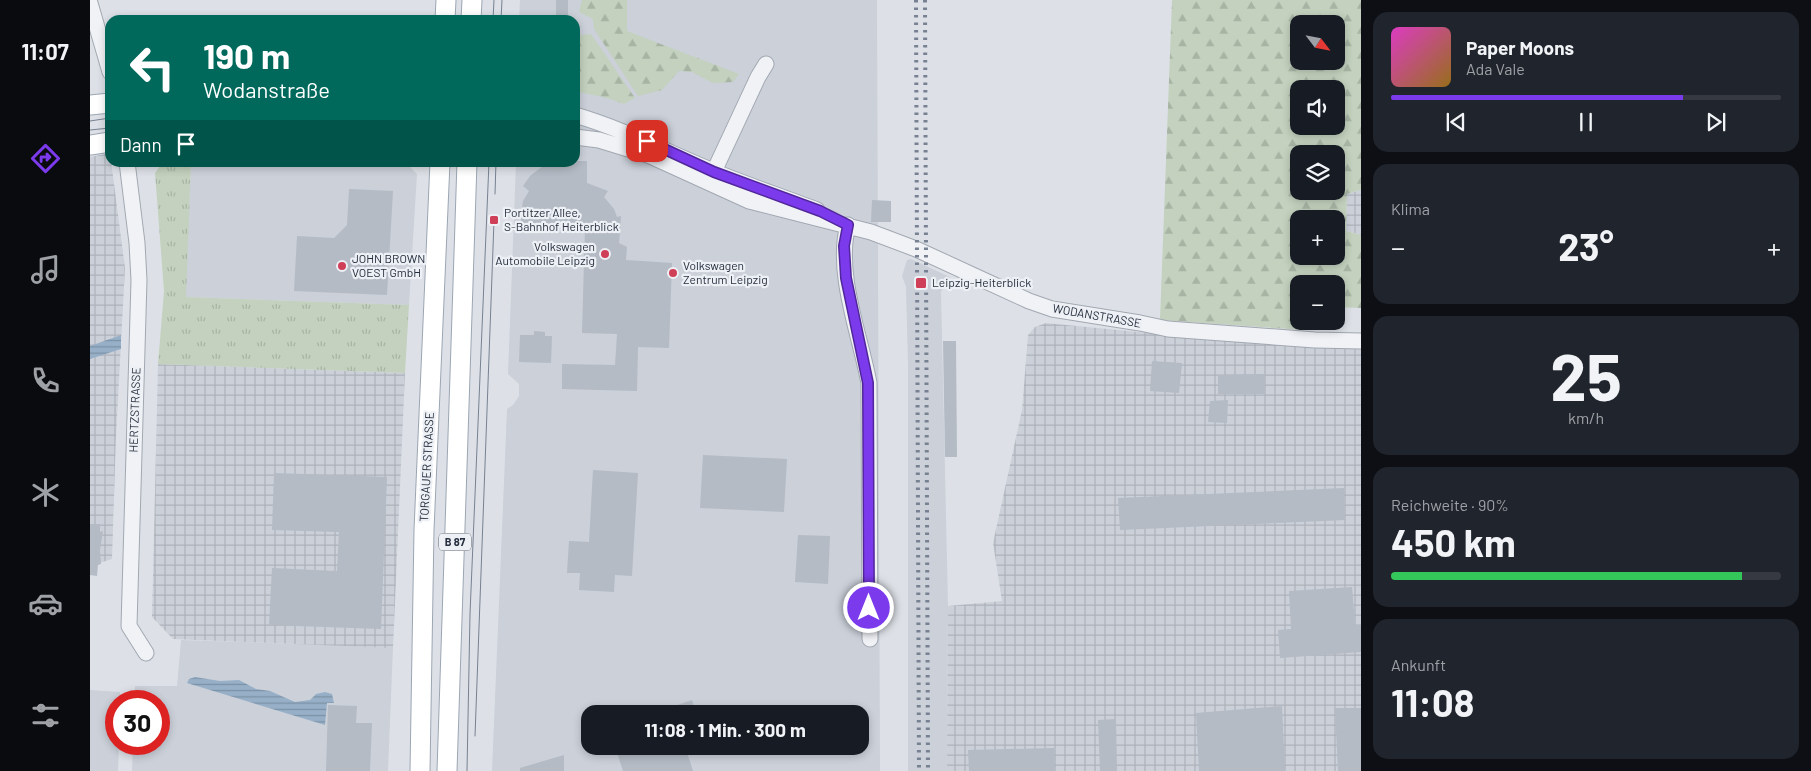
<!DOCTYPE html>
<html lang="de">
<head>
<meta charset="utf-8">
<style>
	body { margin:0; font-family:Barlow,sans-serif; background:#20242c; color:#f1f3f6; height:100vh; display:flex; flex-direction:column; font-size:19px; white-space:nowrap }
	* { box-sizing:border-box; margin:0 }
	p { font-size:16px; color:#9ea1a6 }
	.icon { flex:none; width:28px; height:28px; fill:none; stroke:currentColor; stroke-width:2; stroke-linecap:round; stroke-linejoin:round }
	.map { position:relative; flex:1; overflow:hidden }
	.panel { display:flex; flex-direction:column; gap:12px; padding:12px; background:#0d0f14; width:450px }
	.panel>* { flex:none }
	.hud { position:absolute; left:15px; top:15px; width:475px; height:152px; border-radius:15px; box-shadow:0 2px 8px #0003; background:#00695c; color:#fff; overflow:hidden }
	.needle { width:32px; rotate:122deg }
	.buttons { position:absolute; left:1200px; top:15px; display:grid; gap:10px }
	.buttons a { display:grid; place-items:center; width:55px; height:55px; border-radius:10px; background:#171b24; box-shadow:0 2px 8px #0003; font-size:25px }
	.speed { position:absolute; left:15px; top:690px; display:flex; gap:10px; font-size:25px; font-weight:700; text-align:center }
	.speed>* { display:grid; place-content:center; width:65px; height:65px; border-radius:50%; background:#171b24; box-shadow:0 2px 8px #0003; line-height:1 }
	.speed .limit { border:8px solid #d22; background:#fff; color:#111 }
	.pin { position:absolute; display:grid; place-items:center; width:42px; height:42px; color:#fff; margin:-21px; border-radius:10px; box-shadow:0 2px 8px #0006 }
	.me { position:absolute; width:55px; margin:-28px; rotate:0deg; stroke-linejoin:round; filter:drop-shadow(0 0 4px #0008) }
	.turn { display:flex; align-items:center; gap:18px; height:105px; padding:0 15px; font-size:22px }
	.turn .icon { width:65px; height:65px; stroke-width:2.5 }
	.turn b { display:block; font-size:35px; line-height:42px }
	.then { display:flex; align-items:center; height:48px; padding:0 15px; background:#0003; gap:10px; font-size:19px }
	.big { font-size:38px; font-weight:700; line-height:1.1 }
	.panel .widget { flex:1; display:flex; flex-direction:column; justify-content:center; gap:8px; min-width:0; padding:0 18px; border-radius:15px; background:#20242c }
	.panel .dial { align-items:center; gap:0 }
	.dial b { font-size:65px; line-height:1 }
	.song { display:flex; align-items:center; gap:15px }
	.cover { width:60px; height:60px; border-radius:8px; background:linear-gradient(135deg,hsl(310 70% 55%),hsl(40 70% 35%)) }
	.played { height:5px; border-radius:2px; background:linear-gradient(90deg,#7c3aed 75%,#363941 75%) }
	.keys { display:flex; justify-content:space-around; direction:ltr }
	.heat { display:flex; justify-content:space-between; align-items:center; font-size:28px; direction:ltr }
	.charge { height:8px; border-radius:4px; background:linear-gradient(90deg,#34c759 90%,#363941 0) }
	.trip { position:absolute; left:491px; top:705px; width:288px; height:50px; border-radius:15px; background:#171b24; box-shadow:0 2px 8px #0003; font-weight:700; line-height:50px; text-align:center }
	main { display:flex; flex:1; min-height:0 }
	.tab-bar { display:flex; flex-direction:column; width:90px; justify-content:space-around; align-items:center; background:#090b0e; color:#9ea1a6 }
	.tab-bar .icon { width:35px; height:35px }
	.tab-bar .on { color:#7c3aed }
	.tab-bar b { font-size:22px; color:#f1f3f6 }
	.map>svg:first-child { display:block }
	.built { fill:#cbd0d9; fill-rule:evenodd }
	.industrial { fill:url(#industrial-grid) }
	.grass { fill:url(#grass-tufts) }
	.forest { fill:url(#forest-firs); fill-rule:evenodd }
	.water { fill:url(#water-rules) }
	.building { fill:#b4bbc4 }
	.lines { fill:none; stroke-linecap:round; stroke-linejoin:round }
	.minor-casing { stroke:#a2a8b1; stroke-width:17 }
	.major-casing { stroke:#9ca6b3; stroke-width:21 }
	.minor { stroke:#f0f2f6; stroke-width:15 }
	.major { stroke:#fff; stroke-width:19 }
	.tram { stroke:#778191; stroke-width:1 }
	.rail { stroke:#778191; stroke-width:4; stroke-dasharray:2.5 5; stroke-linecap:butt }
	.route-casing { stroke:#51269a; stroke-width:12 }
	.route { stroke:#7c3aed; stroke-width:9 }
	.poi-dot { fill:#cf3f57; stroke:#edf0f5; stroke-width:2 }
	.labels { text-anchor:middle; stroke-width:4.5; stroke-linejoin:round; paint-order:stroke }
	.shield { fill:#edf0f5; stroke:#626975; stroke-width:1 }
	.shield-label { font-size:11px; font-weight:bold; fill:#262f3e }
	.poi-label { font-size:12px; fill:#262f3e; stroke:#edf0f5; text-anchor:start }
	.street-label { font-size:12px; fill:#262f3e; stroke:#edf0f5 }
</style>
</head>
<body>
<main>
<nav class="tab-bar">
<b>11:07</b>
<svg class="icon on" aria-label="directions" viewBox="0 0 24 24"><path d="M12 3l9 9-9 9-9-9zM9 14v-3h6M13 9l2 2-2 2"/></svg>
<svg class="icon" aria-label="music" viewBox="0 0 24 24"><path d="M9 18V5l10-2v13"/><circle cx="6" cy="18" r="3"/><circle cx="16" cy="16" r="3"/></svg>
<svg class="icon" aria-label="phone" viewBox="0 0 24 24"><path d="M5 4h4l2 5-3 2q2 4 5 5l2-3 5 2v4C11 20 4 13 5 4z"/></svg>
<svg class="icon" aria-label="climate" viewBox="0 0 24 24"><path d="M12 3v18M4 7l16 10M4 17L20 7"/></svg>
<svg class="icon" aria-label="car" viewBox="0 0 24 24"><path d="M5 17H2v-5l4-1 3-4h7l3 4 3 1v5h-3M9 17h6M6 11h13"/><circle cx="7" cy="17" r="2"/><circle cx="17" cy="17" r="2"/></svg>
<svg class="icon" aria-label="filters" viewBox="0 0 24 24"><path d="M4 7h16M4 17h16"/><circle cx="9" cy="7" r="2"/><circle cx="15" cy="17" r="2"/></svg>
</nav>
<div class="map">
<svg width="1271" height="771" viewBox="0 0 1271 771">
	<defs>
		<pattern id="industrial-grid" width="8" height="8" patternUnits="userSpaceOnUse" patternTransform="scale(1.25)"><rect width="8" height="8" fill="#cbd0d9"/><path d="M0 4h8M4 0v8" fill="none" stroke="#aeb3bb"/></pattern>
		<pattern id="grass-tufts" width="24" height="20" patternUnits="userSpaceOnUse" patternTransform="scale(1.25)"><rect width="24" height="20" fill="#c3d1be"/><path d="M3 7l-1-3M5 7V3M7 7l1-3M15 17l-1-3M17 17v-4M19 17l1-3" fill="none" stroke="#a7b4a4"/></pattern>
		<pattern id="forest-firs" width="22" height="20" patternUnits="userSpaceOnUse" patternTransform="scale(1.25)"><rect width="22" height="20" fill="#c3d1be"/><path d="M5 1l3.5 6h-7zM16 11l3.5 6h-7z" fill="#a7b4a4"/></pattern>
		<pattern id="water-rules" width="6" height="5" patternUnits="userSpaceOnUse" patternTransform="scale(1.25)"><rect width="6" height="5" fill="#97b0c8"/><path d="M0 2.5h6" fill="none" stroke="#7b90a4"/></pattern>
	</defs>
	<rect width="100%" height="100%" fill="#dde1e7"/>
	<path class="built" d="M430,0H787L790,771H402L417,409L423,405L429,396V384L418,374L426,163L485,162V20H429ZM500,714H770V746H500Z
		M268,162L313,164L320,167L327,174L319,305L95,297L101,163Z
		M821,259L860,277L856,287L851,291L858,606L857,771H818V365L816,287L812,276L817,260Z
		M91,640L303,647L298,771H42L43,744H69V701H44L45,686H87Z
		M0,690L30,692V701H26V744H29L28,771H0Z"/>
	<path class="industrial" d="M20,153L35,268L26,436L22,559L0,566V157Z
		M1271,190V235L1256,231L1257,194Z
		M956,323L1100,337L1271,347V771H857L858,606L912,601L903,543L932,410L938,335L945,327Z
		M68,364L315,373L303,648L83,639L62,617Z"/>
	<path class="grass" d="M73,162L101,163L96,297L319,305L315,373L68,364L74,291L65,173Z"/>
	<path class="forest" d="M492,0H537V31L649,74L643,82L623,83L602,72L589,71L572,90L548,96L504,29L503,19L489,12Z
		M1082,0H1271V190L1257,194L1256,231L1271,235V308L1246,307V284H1209V321H1214V330L1070,320ZM1209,24H1246V61H1209ZM1209,89H1246V126H1209ZM1209,154H1246V191H1209ZM1209,219H1246V256H1209Z
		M501,34L545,98L534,104L517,98L485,91V36Z"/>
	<path class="water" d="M31,335V349L0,359V346Z
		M105,677L130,681L149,680L166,689L180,691L205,702L220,700L226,694L235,692L242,694L244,703H237L235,725L97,683L99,679Z"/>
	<path class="building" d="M466,0H478V20H466Z
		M485,161H497V183L518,191L514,197L524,209L527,217L531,216L529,243L537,247L536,260L582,263L579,348L548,347L547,391L472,389V364L525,365L527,334L492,333L495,227L431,226V214L433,201L439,191L433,186L440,176L458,162H461L464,167L472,163L485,162Z
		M259,189L303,191L297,295L204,291L207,236L244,238L257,225Z
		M782,200L801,201V222H781Z
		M444,331L455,332V336H462L461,363L429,362L430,335H444Z
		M853,341H866L867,457H855Z
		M1062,361L1092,363L1089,393L1060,391Z
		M1175,374V394H1128V375Z
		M1138,400L1137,423L1118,422L1120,401Z
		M613,455L697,459L694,512L610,508Z
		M503,470L548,473L542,576L525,575L524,592L489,590L490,573H477L479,541L499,542Z
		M184,473L297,477L291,629L179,625L182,568L247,571L249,532L182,530Z
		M1254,488L1255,520L1030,530L1028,498Z
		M0,524H10V532L13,531L10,550L11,564L8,565L7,576L0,575Z
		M708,535L740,536L738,584L705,582Z
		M1262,587L1265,625H1271V652L1190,658L1188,630L1201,629L1199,591Z
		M602,700L606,714H568L567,712Z
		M238,705L267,706L266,723H282L280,771H236Z
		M1192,706L1195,771H1109L1106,713Z
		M1245,708H1271V771H1248Z
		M1026,719L1027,771H1010L1008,720Z
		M525,746H595L603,771H533Z
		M964,748L965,771H879L878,750Z
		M474,755V771H430V768Z"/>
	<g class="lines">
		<g class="minor-casing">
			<path id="minor" d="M0,3L20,72
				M485,115C533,129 577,152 623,171C657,185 693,197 727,210
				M485,137L509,140L558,155L659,201L781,232L826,249L939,301L962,309L1050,323L1078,329L1225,340L1271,341
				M37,162L47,243L49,280L39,626L56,653
				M620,180L668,77L676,64
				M758,225C745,272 770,335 779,383L780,639"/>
		</g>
		<g class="major-casing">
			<path id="major" d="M355,20L356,0
				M381,20L382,0
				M0,105L20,103
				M0,145L20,142
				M330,771L334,530L350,162
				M357,771L377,162"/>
		</g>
		<use href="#minor" class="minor"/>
		<use href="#major" class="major"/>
		<path class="tram" d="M403,20L404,0
			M411,20L412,0
			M0,121L20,118
			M0,130L20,128
			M405,194L406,162
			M385,736L404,221
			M377,771L380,614L399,162"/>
		<path class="rail" d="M826,0L829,771
			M835,0L838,771"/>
	</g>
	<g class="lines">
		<g class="route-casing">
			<path id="route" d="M557,141L624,172L730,211L758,225L754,246L756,278L778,383L779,608"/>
		</g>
		<use href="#route" class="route"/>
	</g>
	<g class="poi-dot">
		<rect x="399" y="215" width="10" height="10" rx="2.5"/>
		<circle cx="515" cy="254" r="5"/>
		<circle cx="252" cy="266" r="5"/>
		<circle cx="583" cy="273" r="5"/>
		<rect x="825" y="277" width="12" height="12" rx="2.5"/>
	</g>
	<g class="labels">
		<rect class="shield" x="349" y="533.5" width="32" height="17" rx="4"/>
		<g class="shield-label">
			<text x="365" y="546">B 87</text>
		</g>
		<g class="poi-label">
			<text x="414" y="217">Portitzer Allee,<tspan x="414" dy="14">S-Bahnhof Heiterblick</tspan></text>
			<text x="505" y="251" text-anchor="end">Volkswagen<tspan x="505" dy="14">Automobile Leipzig</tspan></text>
			<text x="262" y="263">JOHN BROWN<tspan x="262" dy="14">VOEST GmbH</tspan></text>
			<text x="593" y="270">Volkswagen<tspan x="593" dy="14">Zentrum Leipzig</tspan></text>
			<text x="842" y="287">Leipzig-Heiterblick</text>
		</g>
		<g class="street-label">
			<text transform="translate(1007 316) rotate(10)" y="4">WODANSTRASSE</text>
			<text transform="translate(45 410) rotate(-88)" y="4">HERTZSTRASSE</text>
			<text transform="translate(337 467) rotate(-87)" y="4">TORGAUER STRASSE</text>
		</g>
	</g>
</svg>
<div class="buttons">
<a><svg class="needle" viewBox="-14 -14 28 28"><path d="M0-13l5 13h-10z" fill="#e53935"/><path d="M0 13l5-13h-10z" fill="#9ea1a6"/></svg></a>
<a><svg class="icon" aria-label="sound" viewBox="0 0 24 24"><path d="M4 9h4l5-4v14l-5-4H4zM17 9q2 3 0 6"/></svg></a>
<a><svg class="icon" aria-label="layers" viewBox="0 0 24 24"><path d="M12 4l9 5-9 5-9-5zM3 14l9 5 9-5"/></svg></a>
<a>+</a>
<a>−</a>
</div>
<div class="speed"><div class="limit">30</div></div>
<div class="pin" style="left:557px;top:141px;background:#d93025"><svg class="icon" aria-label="arrive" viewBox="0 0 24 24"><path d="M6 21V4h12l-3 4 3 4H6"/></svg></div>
<svg class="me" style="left:779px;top:608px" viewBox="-20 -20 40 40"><circle r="17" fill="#7c3aed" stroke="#fff" stroke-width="3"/><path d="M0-11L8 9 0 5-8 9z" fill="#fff"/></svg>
<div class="trip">11:08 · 1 Min. · 300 m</div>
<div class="hud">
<div class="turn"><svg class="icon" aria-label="left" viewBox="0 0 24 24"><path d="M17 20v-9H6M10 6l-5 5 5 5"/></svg><div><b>190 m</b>Wodanstraße</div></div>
<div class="then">Dann<svg class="icon" aria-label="arrive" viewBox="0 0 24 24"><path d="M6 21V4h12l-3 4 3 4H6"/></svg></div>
</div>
</div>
<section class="panel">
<div class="widget">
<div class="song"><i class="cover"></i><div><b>Paper Moons</b><p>Ada Vale</p></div></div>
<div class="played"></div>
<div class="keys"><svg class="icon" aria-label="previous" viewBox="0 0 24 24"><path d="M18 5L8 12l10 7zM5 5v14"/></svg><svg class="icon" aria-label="pause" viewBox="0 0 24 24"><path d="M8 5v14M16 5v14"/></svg><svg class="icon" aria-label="next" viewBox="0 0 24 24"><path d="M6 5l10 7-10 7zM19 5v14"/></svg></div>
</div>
<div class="widget"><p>Klima</p>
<div class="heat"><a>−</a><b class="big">23°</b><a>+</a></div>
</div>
<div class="widget dial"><b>25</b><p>km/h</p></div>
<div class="widget"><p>Reichweite · 90%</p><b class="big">450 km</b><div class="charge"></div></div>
<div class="widget"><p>Ankunft</p><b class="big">11:08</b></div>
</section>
</main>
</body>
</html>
